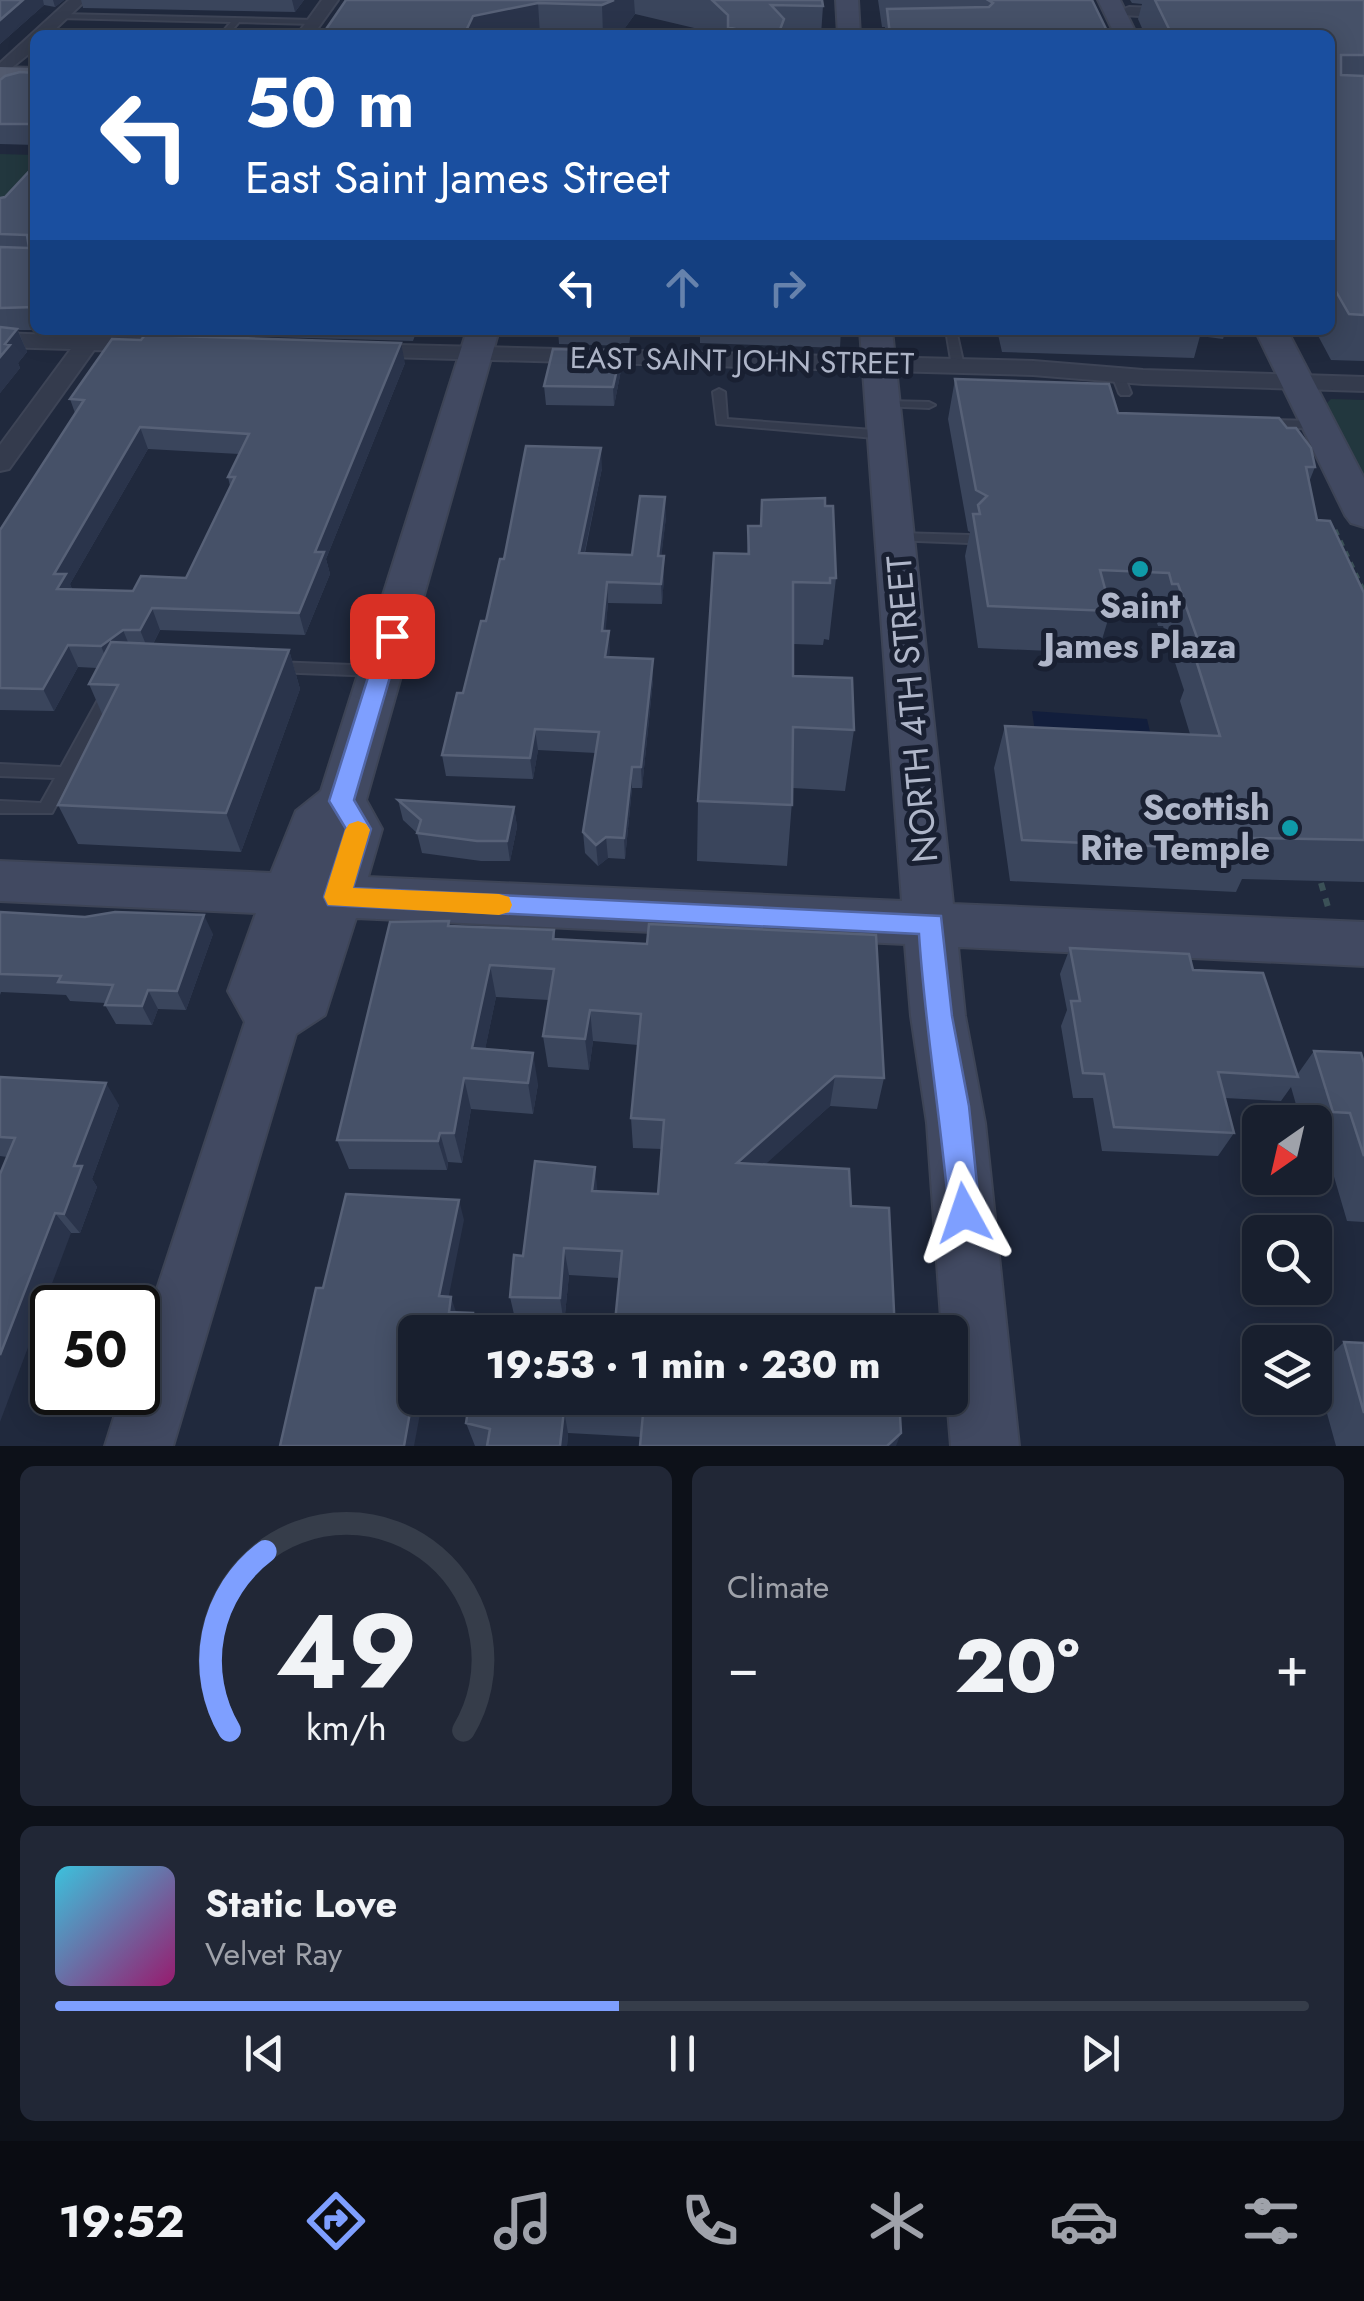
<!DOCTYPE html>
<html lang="en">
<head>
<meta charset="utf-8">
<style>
	body { margin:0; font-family:Jost,sans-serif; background:#212736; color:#f1f3f6; height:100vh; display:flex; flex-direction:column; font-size:38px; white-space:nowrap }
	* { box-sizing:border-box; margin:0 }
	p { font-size:32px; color:#9fa2aa }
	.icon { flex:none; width:55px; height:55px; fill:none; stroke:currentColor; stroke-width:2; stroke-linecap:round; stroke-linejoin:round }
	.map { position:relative; height:1446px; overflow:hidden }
	.drawer { display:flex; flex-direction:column; gap:20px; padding:20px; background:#0d1119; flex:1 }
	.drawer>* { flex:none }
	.guide { position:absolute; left:30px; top:30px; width:1305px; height:305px; border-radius:15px; box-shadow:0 5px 25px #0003,0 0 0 2px #363d4a; background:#1a4fa0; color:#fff; overflow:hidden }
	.needle { width:65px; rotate:214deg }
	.buttons { position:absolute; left:1242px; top:1105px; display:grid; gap:20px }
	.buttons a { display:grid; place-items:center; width:90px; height:90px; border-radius:15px; background:#181f2e; box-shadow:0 5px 25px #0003,0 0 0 2px #363d4a; font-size:50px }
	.speed { position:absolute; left:30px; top:1285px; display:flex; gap:20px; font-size:50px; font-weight:700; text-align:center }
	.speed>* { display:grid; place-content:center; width:130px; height:130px; border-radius:50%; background:#181f2e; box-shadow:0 5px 25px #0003,0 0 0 2px #363d4a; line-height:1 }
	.speed .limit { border:5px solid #111; border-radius:15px; background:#fff; color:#111 }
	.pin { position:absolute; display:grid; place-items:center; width:85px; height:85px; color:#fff; margin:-42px; border-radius:20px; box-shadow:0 5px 15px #0006 }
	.me { position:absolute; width:110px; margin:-55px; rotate:355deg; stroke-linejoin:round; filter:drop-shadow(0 0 8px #0008) }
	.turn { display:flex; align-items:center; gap:35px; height:210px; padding:0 50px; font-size:45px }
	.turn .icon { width:130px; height:130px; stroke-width:2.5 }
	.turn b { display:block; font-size:70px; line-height:85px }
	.lanes { display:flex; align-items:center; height:95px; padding:0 50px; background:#0003; justify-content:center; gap:50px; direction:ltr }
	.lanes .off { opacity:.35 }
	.big { font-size:75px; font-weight:800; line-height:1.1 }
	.drawer .widget { flex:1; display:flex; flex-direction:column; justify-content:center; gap:15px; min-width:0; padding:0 35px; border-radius:15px; background:#212736 }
	.drawer .dial { align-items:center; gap:0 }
	.dial svg { height:260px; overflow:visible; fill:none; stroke:#363d4a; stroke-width:7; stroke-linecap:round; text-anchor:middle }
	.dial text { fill:#f1f3f6; stroke:none }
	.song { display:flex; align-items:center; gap:30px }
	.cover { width:120px; height:120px; border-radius:15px; background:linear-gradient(135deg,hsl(190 70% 55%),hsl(320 70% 35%)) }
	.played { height:10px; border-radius:5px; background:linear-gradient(90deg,#7e9fff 45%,#363d4a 45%) }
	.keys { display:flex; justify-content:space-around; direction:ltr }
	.heat { display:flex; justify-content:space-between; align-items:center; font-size:55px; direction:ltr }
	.drawer .tiles { flex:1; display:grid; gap:20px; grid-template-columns:1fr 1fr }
	.widget:last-child { grid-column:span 2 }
	.trip { position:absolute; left:398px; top:1315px; width:570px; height:100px; border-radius:15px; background:#181f2e; box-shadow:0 5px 25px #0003,0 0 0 2px #363d4a; font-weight:800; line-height:100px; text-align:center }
	.tabs { display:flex; height:160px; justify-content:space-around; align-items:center; background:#0a0c12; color:#9fa2aa }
	.tabs .icon { width:70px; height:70px }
	.tabs .current { color:#7e9fff }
	.tabs b { font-size:45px; color:#f1f3f6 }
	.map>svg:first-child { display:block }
	.green { fill:#22373e }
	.water { fill:#121e3c }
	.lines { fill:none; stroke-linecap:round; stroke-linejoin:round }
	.lane-casing { stroke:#3d4456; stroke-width:4 }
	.street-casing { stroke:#3d4456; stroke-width:4 }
	.secondary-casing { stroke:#3d4456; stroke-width:4 }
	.primary-casing { stroke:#3d4456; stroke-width:4 }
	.path-far1 { stroke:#3b5157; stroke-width:5; stroke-dasharray:6 6; stroke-linecap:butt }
	.path { stroke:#3b5157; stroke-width:6; stroke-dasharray:8 8; stroke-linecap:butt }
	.lane { fill:#343b4d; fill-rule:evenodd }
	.street { fill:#343b4d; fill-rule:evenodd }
	.secondary { fill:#414961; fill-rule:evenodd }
	.primary { fill:#525a6e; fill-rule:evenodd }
	.wall { fill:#3a455c; fill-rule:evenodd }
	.shaded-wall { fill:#2a344b }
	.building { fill:#465168; stroke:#576177; stroke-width:2.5; fill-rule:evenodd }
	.route { fill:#7e9fff; stroke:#5267a6; stroke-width:2.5 }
	.slow { fill:#f59e0b }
	.culture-dot { fill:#0f9aa8; stroke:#192032; stroke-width:4 }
	.labels { text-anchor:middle; stroke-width:10; stroke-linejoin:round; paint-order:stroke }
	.far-street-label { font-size:30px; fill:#afb6c9; stroke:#192032 }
	.poi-label { font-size:35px; font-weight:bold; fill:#afb6c9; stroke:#192032 }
	.street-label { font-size:35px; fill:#afb6c9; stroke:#192032 }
</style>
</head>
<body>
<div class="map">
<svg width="1364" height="1446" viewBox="0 0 1364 1446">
	<rect width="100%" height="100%" fill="#20293d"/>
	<path class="green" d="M0,154L35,155V168L0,206Z
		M1331,399L1364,400V478L1326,404Z"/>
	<path class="water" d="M1032,711L1147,719L1157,761L1038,753Z"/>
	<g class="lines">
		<g class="lane-casing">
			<path id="lane" d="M61,14L314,20L318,22L314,24L239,22L228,35H220L231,22L58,18Z
				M846,30H905L909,32L905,34H849Z
				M946,330H956L964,366L962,368L958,369L952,366Z
				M1118,372L1124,375L1131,393L1129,395H1121L1119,393L1112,375Z
				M719,389L725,392L727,419L886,431L892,435L886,439L717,424L713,392Z
				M884,401L929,402L935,405L929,408L880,406L878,404Z
				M1266,420L1318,421L1324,425L1318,429L1262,426L1260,424Z
				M898,533L969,535L975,539L969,543L893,540L892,537Z
				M275,662L377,666L384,671L377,676L275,672L268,667Z
				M109,688L116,693L52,813H0V801L41,803L55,778L0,776V764L61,767L104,689Z"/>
		</g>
		<g class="street-casing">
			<path id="street" d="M69,0H86L49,35H35V49L0,77V63Z
				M322,0H338L313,35H297Z
				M1129,7L1185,9L1193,14L1185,19L1124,15V9Z
				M85,330H109L104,336L150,338L162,345L150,352L94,350L9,469L0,471V445L71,349L0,347V333L81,336Z
				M359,344L1033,361L1143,370L1364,377V391L1143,384L1033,375L351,356L347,351L351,346Z"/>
		</g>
		<g class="secondary-casing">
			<path id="secondary" d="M836,0H858L860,35H838Z
				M1098,0H1120L1137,35H1115Z
				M467,330H499L366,800L382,829L368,877L902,901L860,330H892L953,904L1364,922V966L958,947L965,1016L985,1123L1019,1446H951L947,1398L950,1332H942L927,1123L911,1016L905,944L356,918L325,1015L296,1034L173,1446H105L122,1392H138V1347L245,1022L228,991L256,913L0,901V861L271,873L296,811L321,791Z
				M1255,330H1287L1364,478V527L1351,523L1345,515Z"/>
		</g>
		<g class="primary-casing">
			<path id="primary" d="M0,67L35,68V84L0,83Z"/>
		</g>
		<path class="path-far1" d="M1335,530L1364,592"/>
		<path class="path" d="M1321,883L1328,907"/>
		<use href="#lane" class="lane"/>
		<use href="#street" class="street"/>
		<use href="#secondary" class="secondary"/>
		<use href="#primary" class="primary"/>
	</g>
	<path class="wall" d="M0,0H64L55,7L44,5L0,44Z
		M81,0H304L295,12L83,8Z
		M346,0H822L823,6L821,35H711L707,31L635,14L622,32L615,35H322Z
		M878,0H1092L1109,35H884L885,27H882Z
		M1130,0H1364V361L1331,360L1315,330H1330V35H1145L1138,19L1142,4L1132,3Z
		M35,73V145L0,144V80Z
		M35,165V330H43H18L27,352L18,363L20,368L0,393V198L5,197Z
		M164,330H417L413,341L165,334Z
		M558,330H631L629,346L559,344Z
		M700,330H841L840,348L700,343Z
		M982,330H1226L1223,339L1200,336L1194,358L1002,352L997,330Z
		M621,351V370L614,406L546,405L544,386Z
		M405,363L326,559L330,574L305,635L160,630L153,644L289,650L300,689L241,852L78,844L58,805L103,716L89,684L97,668L78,667L54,711L0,710V530L75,413L70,399ZM148,449L239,454L228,477L230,486L186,578L133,591L72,589L70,584Z
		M955,379L1118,413L1315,467L1309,482L1317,520L1364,593V882L1242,879L1236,892L1010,881L994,768L1005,726L1190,734L1180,701L1184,690L1163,626H1158L1154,614L1110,613L1098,653L978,648L965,556L970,532L968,531L948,419Z
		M602,468L585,553L632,555L666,517L661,556L664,577L662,604L608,603L605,631H609V657L653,680L642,788H632L625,859L608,858L598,866L585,853L583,832L596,753L538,750L533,779L446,776L442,755L463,693L504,559Z
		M825,506L836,578L829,640L824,639L823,645L793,644V676L854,730L845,791L793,788L787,866L697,861L698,801L747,554L748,526H760Z
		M398,800L514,807L517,827L510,861H481L422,853L417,833L403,820Z
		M0,912L85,917L213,934L186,1010L158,1009L152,1025L116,1024L105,1005L106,1003L70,1001L66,995L1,992L0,995Z
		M449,921L450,926L554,930L555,939L884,1078L877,1109L830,1106L765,1164L619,1278L569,1275L564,1324L516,1323L510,1297L523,1256L597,1192L658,1194L662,1149L633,1148L631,1118L638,1045L593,1041L589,1070L548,1067L543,1036L549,1000L496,997L485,1049L538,1084L533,1114L471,1109L462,1163L448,1162L447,1170L349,1169L337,1140Z
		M1070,948L1193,970L1297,1075L1314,1051L1364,1063V1222L1347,1221L1325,1146H1315V1122H1301L1291,1087L1281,1101L1225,1098L1234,1133L1218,1156L1102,1151L1093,1098H1073L1061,1026L1067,1010L1060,974Z
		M0,1077L119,1105L92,1179L97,1187L80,1233H71L7,1157L0,1156Z
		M1344,1342L1364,1343V1446H1336L1315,1370Z
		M470,1398H899L641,1437L568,1433L567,1446H475L466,1423Z"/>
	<path class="shaded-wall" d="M23,0H43L44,5L0,44V20Z
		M53,0H64L55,7Z
		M292,0H304L295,12Z
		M614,0H634L635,14L622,32L615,35H603L602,5Z
		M538,3L540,35H464L473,16Z
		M17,329L27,352L18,363L20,368L0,393V357L5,344Z
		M401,343L405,363L326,559L330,574L305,635L299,613L315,552Z
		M621,351V370L614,406L613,387Z
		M140,427L148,449L70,584L75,596L57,589L54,574Z
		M601,448L602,468L580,574L579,553Z
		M665,497L666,517L659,577L658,556Z
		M664,556V577L662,604L661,584Z
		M607,582L608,603L604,651L602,631Z
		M152,608L160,630L149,652L140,630Z
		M123,630L132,652L110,668L101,646Z
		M609,631L610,652L606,678L605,657Z
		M68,645L78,667L54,711L43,689Z
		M289,650L300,689L241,852L226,813Z
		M653,659V680L642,788L641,767Z
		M535,729L538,750L533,779L530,758Z
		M632,767V788L625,859L624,838Z
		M514,807L517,827L510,861L507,841Z
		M606,837L608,858L598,866L596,845Z
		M204,915L213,934L186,1010L177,991Z
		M490,965L496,997L479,1079L472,1048Z
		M148,990L158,1009L152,1025L142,1006Z
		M590,1010L593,1041L589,1070L585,1039Z
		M533,1053L538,1084L533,1114L528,1083Z
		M835,1076L830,1106L735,1192L737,1163Z
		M464,1078L471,1109L462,1163L454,1133Z
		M106,1083L119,1105L92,1179L97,1187L80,1233L64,1214L74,1166Z
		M440,1133L448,1162L447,1170L438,1141Z
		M595,1167L598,1196L592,1191Z
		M459,1200L464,1220L445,1315L439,1296Z
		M55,1213L71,1233L0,1422V1355Z
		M564,1248L569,1275L564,1324L560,1298Z
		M451,1297L457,1315L449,1312Z
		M473,1313L479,1331L478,1332H470Z
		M415,1384V1398H423L414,1446H404Z
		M564,1410L568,1433L567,1446H560Z
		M901,1433L896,1446H887Z"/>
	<path class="building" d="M0,0H23L0,20Z
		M346,0H614L602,5L538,3L473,16L464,35H322Z
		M712,0H822L823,6L771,5L784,19L778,35H756L728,27V15Z
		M988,0H1092L1109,35H890L887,9L989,7L993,3Z
		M1155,0H1364V55H1341V75L1364,76V315L1349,314L1330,281V35H1172Z
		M20,72L35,73V124H0V80L5,76Z
		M35,165V307L0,308V247L29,248L27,235L0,234V198L5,197Z
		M0,327L17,329L5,344L10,345L0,357Z
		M145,335L401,343L315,552H324L299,613L152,608L140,630H123L101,646L68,645L43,689L0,688V530L84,400L70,399L112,339L141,340ZM140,427L249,434L228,477H235L186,578L141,576L133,591L57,589L66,574H54Z
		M553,349L621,351L613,387L544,386Z
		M955,379L1109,384L1118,413L1279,418L1287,428H1296L1311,448L1315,467H1306L1317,520L1330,521L1364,593V840L1252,838L1256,851L1022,840L1005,726L1220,736L1196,660H1205L1178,584H1172L1169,573L1100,570L1111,611L988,606L973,514H980L978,505L987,496L976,490Z
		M526,446L601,448L579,553L632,555L640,496L665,497L658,556H664L661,584L607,582L602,631H609L605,657L653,659L641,767H632L624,838L606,837L596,845L583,832L599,732L535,729L530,758L442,755L457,693H463L481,621H486L500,559H504Z
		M825,498V506H833L836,578H830V583L793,582V676L852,678L854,730L793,727L792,805L698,801L714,553L749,554L748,526H761L762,500Z
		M111,642L289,650L226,813L58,805L118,685L89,684Z
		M398,800L514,807L507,841H477L417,833L421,820Z
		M0,912L85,917L115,912L204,915L177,991L148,990L142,1006L105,1005L113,985L58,982L61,976L0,974Z
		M449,921L448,926L554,930L553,939L647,944L649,924L876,935L884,1078L835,1076L737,1163L849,1169L851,1206L889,1208L895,1332H614L622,1251L564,1248L560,1298L510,1297L514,1255L523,1256L535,1161L595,1167L592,1191L658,1194L664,1120L631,1118L641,1014L590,1010L585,1039L543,1036L554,969L490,965L472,1048L533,1053L528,1083L464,1078L454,1133H440L438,1141L337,1140L390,922Z
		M1070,948L1189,954L1193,970L1263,973L1298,1077L1218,1072L1234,1133L1114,1127L1104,1074L1083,1073L1071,1001H1080Z
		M1314,1051L1361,1053L1364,1063V1156L1350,1113L1333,1112Z
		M0,1077L106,1083L74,1166H82L64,1214L55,1213L0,1355V1174L15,1138L0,1137Z
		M346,1194L459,1200L439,1296L451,1297L449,1312L473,1313L470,1332H415V1384L404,1446H280L316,1288H323Z
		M1344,1342L1364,1343V1413Z
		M470,1398H899L901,1433L887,1446H640L643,1414L564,1410L560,1446H487L490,1429L466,1423Z"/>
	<path class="route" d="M392,629L402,636L354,800L371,829L353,888L941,916L952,1016L969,1106L980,1213L975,1224L964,1228L953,1224L949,1213C941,1120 925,1028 919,934L328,905L324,897L346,829L329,801L381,636Z"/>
	<path class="slow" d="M358,821L366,824L370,830L353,888L499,894L509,897L512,905L509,912L499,915L328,905L324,897L345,830L349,824Z"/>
	<g class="culture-dot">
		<circle cx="1140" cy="569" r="10"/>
		<circle cx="1290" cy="828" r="10"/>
	</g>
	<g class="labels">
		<g class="far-street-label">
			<text transform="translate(742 361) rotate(1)" y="10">EAST SAINT JOHN STREET</text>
		</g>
		<g class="poi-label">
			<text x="1140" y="618">Saint<tspan x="1140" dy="40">James Plaza</tspan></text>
			<text x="1270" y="820" text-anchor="end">Scottish<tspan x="1270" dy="40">Rite Temple</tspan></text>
		</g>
		<g class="street-label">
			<text transform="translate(912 709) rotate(-95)" y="12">NORTH 4TH STREET</text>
		</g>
	</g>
</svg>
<div class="buttons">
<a><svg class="needle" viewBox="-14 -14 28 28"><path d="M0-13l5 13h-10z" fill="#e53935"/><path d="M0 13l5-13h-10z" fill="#9fa2aa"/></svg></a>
<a><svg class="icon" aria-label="search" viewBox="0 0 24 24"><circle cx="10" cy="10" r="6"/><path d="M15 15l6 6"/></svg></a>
<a><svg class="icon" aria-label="layers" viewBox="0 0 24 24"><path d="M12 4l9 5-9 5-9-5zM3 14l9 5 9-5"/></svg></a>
</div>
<div class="speed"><div class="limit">50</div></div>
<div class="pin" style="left:392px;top:636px;background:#d93025"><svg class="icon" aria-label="arrive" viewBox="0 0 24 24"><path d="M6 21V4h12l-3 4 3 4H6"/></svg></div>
<svg class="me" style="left:964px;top:1213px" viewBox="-20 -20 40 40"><path d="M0-17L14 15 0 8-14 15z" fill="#7e9fff" stroke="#fff" stroke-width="4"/></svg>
<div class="trip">19:53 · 1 min · 230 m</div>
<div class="guide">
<div class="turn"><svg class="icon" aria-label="left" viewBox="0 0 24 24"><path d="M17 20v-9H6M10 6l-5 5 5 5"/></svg><div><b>50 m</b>East Saint James Street</div></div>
<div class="lanes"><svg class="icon" aria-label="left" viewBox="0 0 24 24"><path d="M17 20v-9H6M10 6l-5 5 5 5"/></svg><svg class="icon off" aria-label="ahead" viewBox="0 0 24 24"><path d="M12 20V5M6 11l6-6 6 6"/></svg><svg class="icon off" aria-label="right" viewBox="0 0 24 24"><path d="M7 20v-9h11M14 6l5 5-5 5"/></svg></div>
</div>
</div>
<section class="drawer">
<div class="tiles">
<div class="widget dial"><svg viewBox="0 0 100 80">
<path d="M14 69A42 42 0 1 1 86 69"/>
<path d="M14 69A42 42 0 0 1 25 14" stroke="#7e9fff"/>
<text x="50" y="56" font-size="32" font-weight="700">49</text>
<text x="50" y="72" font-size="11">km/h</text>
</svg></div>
<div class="widget"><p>Climate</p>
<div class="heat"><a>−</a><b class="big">20°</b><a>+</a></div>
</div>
<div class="widget">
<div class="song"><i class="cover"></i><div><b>Static Love</b><p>Velvet Ray</p></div></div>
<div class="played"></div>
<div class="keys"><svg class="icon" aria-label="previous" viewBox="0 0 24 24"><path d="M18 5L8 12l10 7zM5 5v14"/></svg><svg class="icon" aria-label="pause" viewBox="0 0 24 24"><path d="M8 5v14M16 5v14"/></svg><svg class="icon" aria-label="next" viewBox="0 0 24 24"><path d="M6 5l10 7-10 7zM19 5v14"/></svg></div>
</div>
</div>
</section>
<nav class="tabs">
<b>19:52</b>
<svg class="icon current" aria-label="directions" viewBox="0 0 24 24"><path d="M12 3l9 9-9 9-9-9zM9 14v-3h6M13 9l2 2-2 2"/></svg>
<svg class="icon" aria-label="music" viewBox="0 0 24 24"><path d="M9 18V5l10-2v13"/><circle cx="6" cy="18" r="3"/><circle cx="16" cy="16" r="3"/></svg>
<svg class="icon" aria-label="phone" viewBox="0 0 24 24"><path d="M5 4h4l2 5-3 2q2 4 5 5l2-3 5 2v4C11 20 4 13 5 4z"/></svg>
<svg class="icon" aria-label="climate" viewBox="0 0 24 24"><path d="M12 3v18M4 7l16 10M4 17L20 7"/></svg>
<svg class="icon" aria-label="car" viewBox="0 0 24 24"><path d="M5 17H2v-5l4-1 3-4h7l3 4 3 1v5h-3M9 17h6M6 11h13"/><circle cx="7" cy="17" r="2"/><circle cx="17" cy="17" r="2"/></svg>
<svg class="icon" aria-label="filters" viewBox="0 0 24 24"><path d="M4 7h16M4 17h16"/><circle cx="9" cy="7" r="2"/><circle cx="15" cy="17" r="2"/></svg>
</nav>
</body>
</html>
